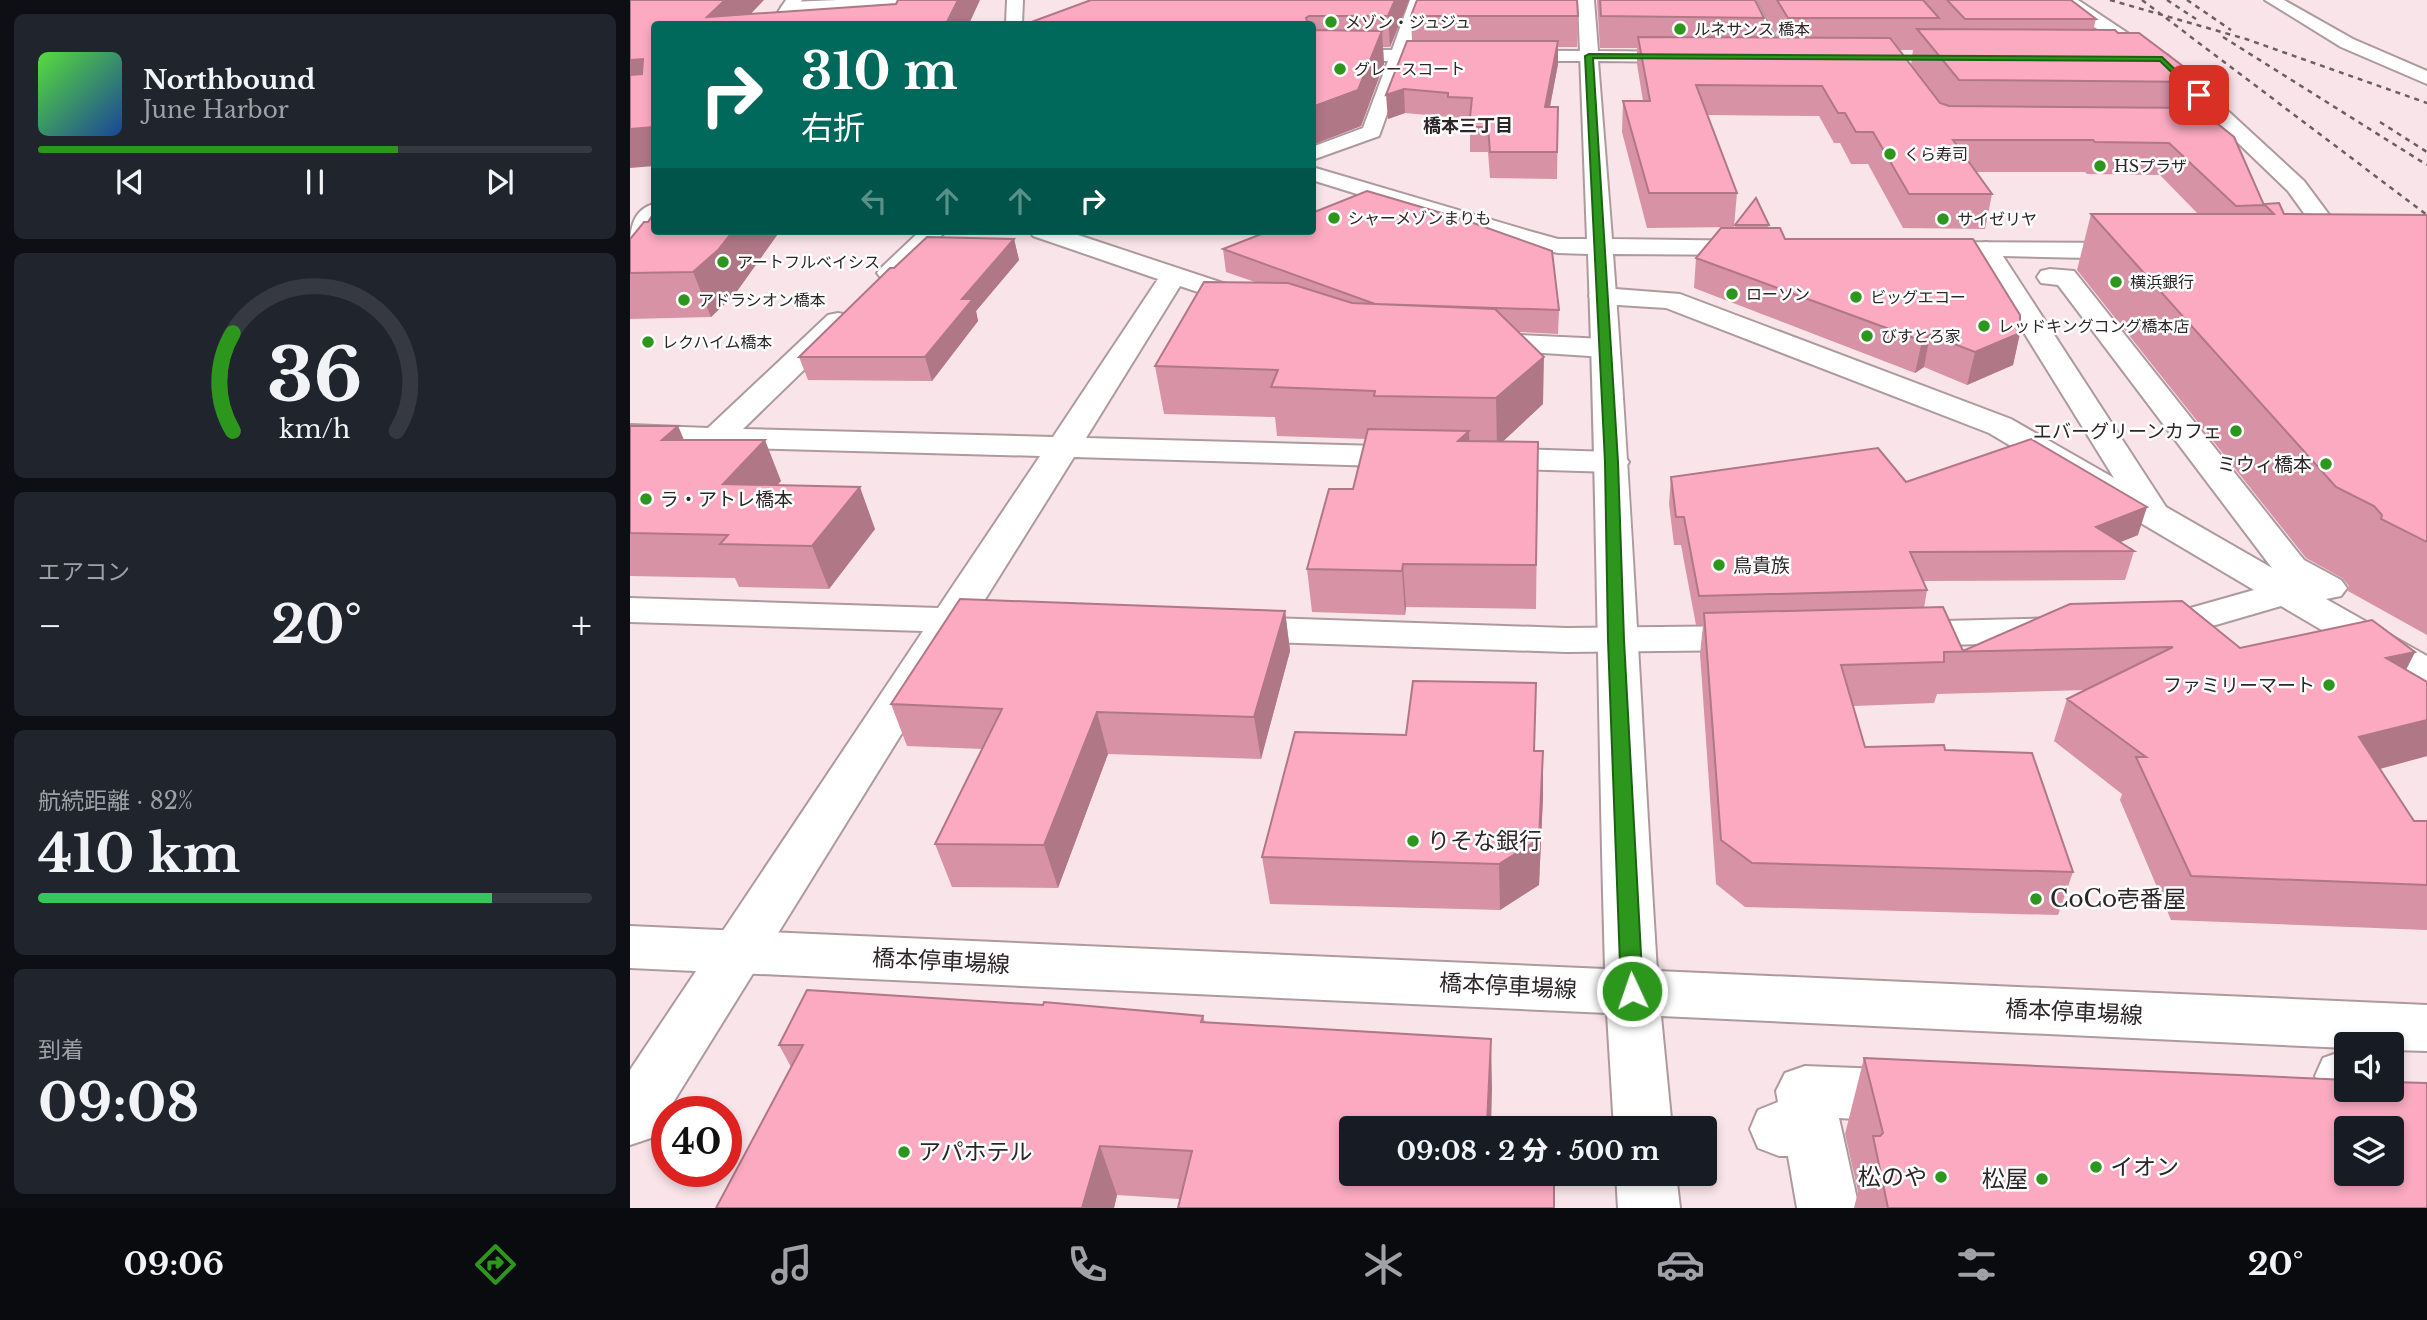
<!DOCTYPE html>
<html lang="ja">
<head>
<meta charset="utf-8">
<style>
	body { margin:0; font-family:"Libre Baskerville","Noto Sans JP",serif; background:#20242c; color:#f1f3f6; height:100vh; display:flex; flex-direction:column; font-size:26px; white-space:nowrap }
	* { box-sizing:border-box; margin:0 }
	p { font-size:23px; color:#9ea1a6 }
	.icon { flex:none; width:38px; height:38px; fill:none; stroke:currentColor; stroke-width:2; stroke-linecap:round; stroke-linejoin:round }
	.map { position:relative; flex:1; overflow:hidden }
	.details { display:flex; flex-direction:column; gap:14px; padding:14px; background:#0d0f14; width:630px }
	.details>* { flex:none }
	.guide { position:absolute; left:21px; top:21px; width:665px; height:214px; border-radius:7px; box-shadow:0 4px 10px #0003; background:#00695c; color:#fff; overflow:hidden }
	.controls { position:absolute; left:1704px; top:1032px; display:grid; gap:14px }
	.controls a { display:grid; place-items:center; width:70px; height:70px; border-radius:7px; background:#171b24; box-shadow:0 4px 10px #0003; font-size:35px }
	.speed { position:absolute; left:21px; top:1096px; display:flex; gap:14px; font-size:35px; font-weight:700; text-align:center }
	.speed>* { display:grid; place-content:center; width:91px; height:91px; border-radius:50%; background:#171b24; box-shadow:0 4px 10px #0003; line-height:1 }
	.speed .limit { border:10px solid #d22; background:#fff; color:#111 }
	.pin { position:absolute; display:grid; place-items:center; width:60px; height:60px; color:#fff; margin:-30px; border-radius:14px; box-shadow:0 4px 10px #0006 }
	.me { position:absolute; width:77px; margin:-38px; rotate:357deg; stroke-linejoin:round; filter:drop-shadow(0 0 5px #0008) }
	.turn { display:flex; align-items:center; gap:24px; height:147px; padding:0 35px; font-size:32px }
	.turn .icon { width:91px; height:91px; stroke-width:2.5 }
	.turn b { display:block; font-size:49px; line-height:60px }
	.lanes { display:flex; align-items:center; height:66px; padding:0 35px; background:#0003; justify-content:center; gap:35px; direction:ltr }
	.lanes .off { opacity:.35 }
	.big { font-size:52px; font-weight:800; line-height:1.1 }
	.details .card { flex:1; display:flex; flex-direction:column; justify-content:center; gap:10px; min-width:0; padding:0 24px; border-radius:10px; background:#20242c }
	.details .dial { align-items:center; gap:0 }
	.dial svg { height:182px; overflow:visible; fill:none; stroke:#363941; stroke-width:7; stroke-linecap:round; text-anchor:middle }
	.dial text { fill:#f1f3f6; stroke:none }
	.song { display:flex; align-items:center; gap:21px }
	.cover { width:84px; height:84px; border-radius:10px; background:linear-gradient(135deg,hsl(110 70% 55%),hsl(220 70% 35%)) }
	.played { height:7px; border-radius:4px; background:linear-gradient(90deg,#2d961d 65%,#363941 65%) }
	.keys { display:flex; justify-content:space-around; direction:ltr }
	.heat { display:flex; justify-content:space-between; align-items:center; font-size:38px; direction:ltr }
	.charge { height:10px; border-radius:5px; background:linear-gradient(90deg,#34c759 82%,#363941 0) }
	.trip { position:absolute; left:709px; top:1116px; width:378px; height:70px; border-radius:7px; background:#171b24; box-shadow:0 4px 10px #0003; font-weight:800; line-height:70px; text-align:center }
	.menu { display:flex; height:112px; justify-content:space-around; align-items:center; background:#090b0e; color:#9ea1a6 }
	.menu .icon { width:49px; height:49px }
	.menu .on { color:#2d961d }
	.menu b { font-size:32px; color:#f1f3f6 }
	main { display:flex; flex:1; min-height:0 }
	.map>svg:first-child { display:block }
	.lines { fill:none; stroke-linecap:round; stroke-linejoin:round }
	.street-casing { stroke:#ad9a9f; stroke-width:4 }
	.secondary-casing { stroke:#ad9a9f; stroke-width:4 }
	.street { fill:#fff; fill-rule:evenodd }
	.secondary { fill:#fff; fill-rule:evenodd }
	.rail { stroke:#6a5f62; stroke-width:2.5; stroke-dasharray:5 5; stroke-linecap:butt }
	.wall { fill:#d892a6; fill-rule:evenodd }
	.shaded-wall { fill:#b07787 }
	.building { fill:#fbaac1; stroke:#b07787; stroke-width:2; fill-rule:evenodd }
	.route { fill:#2d961d; stroke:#1d6213; stroke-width:2 }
	.poi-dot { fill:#2d961d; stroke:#fff; stroke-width:2.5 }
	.labels { text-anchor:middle; stroke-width:5; stroke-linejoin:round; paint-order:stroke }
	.far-poi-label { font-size:16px; fill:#2d2628; stroke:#fff; text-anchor:start }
	.far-neighbourhood-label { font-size:18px; font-weight:bold; fill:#2d2628; stroke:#fff }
	.poi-label { font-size:19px; fill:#2d2628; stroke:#fff; text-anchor:end }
	.near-poi-label { font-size:23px; fill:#2d2628; stroke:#fff; text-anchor:start }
	.near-street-label { font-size:23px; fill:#2d2628; stroke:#fff }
</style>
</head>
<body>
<main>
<section class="details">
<div class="card">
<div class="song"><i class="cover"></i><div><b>Northbound</b><p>June Harbor</p></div></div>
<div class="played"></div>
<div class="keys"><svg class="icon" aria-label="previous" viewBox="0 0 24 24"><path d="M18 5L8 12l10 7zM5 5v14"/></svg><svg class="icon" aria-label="pause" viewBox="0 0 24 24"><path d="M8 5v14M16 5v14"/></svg><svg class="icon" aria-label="next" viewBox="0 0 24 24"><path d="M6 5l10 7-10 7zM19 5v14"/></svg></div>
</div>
<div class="card dial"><svg viewBox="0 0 100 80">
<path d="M14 69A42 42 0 1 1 86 69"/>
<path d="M14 69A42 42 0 0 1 14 26" stroke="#2d961d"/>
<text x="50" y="56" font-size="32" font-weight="700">36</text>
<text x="50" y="72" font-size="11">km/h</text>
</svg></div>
<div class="card"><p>エアコン</p>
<div class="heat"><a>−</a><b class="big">20°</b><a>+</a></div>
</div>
<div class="card"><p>航続距離 · 82%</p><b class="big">410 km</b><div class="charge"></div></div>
<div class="card"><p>到着</p><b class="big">09:08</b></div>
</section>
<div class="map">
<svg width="1797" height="1208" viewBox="0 0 1797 1208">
	<rect width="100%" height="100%" fill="#f9e4e9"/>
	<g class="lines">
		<g class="street-casing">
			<path id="street" d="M208,0H316L308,5L159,12L151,7L159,2Z
				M377,0H393L392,24H376Z
				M780,0H796L779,50L959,51L968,56L959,61H776L749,136L682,160V147L733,128L758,61L682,60V50H762Z
				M1110,0H1126L1155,57L1152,61H1140Z
				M1430,0H1448L1505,38L1503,42C1487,46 1441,13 1430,0Z
				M290,231H316L269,278L260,281L251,278L247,273L251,268Z
				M400,231H436L632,296L635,302L632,308L622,310L550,286L456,438L785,447L797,450L801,457L797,464L785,467L444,457L349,609L383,614L389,622L383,630L369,634L334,633L21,1138L0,1145V1070L293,631L0,622V598L308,608L410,456L0,445V425L78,428L198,315L208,313L218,315L222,321L218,327L113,429L423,437L528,279L403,236Z
				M1356,242L1365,245L1369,250L1536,507L1642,568L1428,285L1411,283L1407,277L1411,271L1420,269L1444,271L1674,560L1711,580L1717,588L1711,596L1696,599L1797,656V687L1782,683L1651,606L1534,640L1506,637L1500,628L1506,619L1532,616L1624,590L1359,433L1036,308L972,304L963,302L959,296L963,290L972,288L1050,294L1381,419L1484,478L1343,250L1347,245Z
				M847,333L975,339L985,342L989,348L985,354L975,357L837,348L833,342L837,336Z
				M856,448L982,452L994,455L999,462L994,469L982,472L856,468L844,465L840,458L844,451Z
				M607,617L936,628L1124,626L1138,629L1144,638L1138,647L1124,650L936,652L607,641L593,638L587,629L593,620Z
				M1429,618L1443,621L1449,630L1443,639L1429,642L1272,646L1258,643L1252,634L1258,625L1272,622Z
				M1713,1051L1717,1052V1090H1742L1737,1102L1717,1109L1697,1102L1685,1076L1693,1058Z
				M1175,1066L1277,1070L1297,1078L1306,1096L1297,1114L1277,1122L1209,1118L1229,1208H1167L1158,1156H1149L1128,1148L1120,1129L1128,1110L1148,1102L1146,1091L1155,1073Z"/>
		</g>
		<g class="secondary-casing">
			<path id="secondary" d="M156,0H172L156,24H140Z
				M948,0H964L968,51L1057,52L1066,57L1057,62L968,61L982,239L1128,241L1137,243L1140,248L1137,253L1128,255L983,254C1001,493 1012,732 1027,971L1797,1005V1051L1762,1050V1045H1717V1048L1031,1016L1042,1129H984L977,1013L0,968V926L975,969C968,730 967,492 958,254L928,253L882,242L682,180V167L899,231L928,239H957Z
				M1635,0H1654L1723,39L1797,71V84L1711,47Z
				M1531,54L1537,55L1674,181L1700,216C1696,240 1668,256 1645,250L1642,245C1651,231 1672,238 1676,216L1658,191L1525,63L1522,59L1525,55Z
				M24,204V227L9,249L0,251C0,232 1,210 24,204Z
				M1297,242L1503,243L1512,246L1516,251L1512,256L1503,259L1288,254L1285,249L1288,244Z
				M986,1174H1046L1050,1208H988Z"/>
		</g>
		<use href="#street" class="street"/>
		<use href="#secondary" class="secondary"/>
		<path class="rail" d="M1480,0L1616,39L1797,103
			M1512,0L1797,215
			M1537,0L1566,19
			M1557,0L1601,30
			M1593,37L1797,165
			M1750,122L1797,152"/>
	</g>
	<path class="wall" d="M779,0L760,47H753L754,64L731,126L682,145V24H396Z
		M967,0H1125L1134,18L1133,37H1148L1127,0H1441L1466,19L1463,30L1488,33L1574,82L1567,108L1633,205L1654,214L1797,215V635L1718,591L1719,586L1712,578L1676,558L1447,270L1461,214H1568L1530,175L1457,174L1455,172H1346L1362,194L1355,229L1273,228L1238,164H1221L1210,143H1204L1189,116L1077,115L1107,193L1104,227L1017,228L992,132L993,101H1013L1007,64V48H970ZM1270,50H1283L1281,65Z
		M781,16H948L947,47H928V64L920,107H928L927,179L860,178L858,152H840V122H819V117L775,113L758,119L782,41Z
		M18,222L24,231H150L105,294L81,317L0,319V239Z
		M1105,225H1139L1138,228L1155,239L1390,333L1383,365L1337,385L1294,367L1285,373L1064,288L1066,258L1105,228Z
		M384,239L389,260L346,311L348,321L302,381L178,380L169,357L264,268Z
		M593,249L929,310L928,334L889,332L913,404L873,441L908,442L906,609L776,607L775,615L682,612L677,569L723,489L736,439L647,436L645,417L534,414L525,366L625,282L596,272Z
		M0,426H48L54,440L151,481L147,485L245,529L199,589L109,587L105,578L0,576Z
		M1041,477L1276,482L1508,535L1490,542L1504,551L1495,580L1293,581L1297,590L1294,608L1333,651L1440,604L1610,648L1785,652L1776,670L1797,682V756L1750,769L1784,821H1797V930L1541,920L1490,800L1492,794L1424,741L1437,699L1456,690L1307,694L1304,703L1223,706L1235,747L1315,750L1443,872L1428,915L1115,907L1086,884L1070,654L1073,625H1066L1051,545H1044L1039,504Z
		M655,611L660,651L631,759L478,754L428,888L322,887L305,844L352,749L277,746L261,704Z
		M905,751H913V796L909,885L870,910L640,904L632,857Z
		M573,1016L575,1022L862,1089L550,1199L487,1195L484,1208H86L161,1067L149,1045Z
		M1234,1058L1797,1208H1224L1228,1192L1215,1134Z"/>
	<path class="shaded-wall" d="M95,0H134L111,24L77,17Z
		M328,0H350L339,24H316Z
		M765,0H779L760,47L758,16Z
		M752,31L754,64L731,126L682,145V107Z
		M928,41V64L915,132V107Z
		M13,59L24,90L0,95V60Z
		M774,89L775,113L758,119L756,95Z
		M24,127V166L0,168V129Z
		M103,231H150L105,294L81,317L63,272Z
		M384,239L389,260L346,311L348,321L302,381L295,357L332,299Z
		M1390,333L1383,365L1337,385L1345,352Z
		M1300,335L1294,367L1285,373L1292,341Z
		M914,357L913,404L867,447L866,398Z
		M48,426L65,467L32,440Z
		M839,431L840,471L828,441Z
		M135,440L151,481L111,526L93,484Z
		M230,487L245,529L199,589L182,546Z
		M1517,507L1508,535L1466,552V527Z
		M773,564L776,607L775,615L772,571Z
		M655,611L660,651L631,759L624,717Z
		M1785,652L1764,693L1756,658Z
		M467,712L478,754L428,888L414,845Z
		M1797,720V756L1708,780L1729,737Z
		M913,751V796L909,885L870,910L869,864Z
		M861,1039L862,1089L861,1129H857Z
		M470,1146L487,1195L484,1208H452Z"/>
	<path class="building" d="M0,0H95L77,17L266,4L268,0H328L316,24H24V127L0,129V75L12,74L13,59L0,60Z
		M461,0H765L758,16H679L676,18L678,24H396Z
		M787,0H947L948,16H781Z
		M970,0H1125L1134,18L971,16Z
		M1147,0H1293L1309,18H1158Z
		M1317,0H1441L1466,19H1335Z
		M1287,29L1485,30L1488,33H1509L1574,82L1329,80Z
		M682,30L752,31L728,90L682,107Z
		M1008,37L1260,38L1310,103L1319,106L1568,108L1604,137L1634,205L1606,206L1539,143L1465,142L1463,140H1323L1362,194H1279L1243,132H1226L1215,113H1208L1192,86L1066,85L1107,193H1019L993,101H1020Z
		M777,41H928L915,107H928L927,152H860L858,127H839L842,98L818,97V93L774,89L756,95Z
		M737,191L832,219L922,251L929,310L745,304L593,249L639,231H682V213Z
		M1126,198L1139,225H1105Z
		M1649,203L1654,214L1797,215V542L1751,519L1752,515L1744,506L1706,487L1461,214H1644L1634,204Z
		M24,213V231H103L88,250L63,272L0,273V239L14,222H18Z
		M1091,228H1150L1155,239H1343L1390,315V333L1345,352L1300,335L1292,341L1066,258Z
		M297,237L384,239L332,299H343L295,357H169L260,268H264Z
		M574,282L658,283L722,303L865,309L914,357L866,398L744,396L745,391L641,387L648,370L525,366Z
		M0,426H48L32,440H135L93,484L230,487L182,546L90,544L98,535L0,533Z
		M738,429L839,431L828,441L908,442L906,565L773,564L772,571L677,569L699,489H723Z
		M1401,439L1517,507L1466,527L1504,551L1280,552L1297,590L1069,596L1054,517H1046L1041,477L1248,448L1276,482Z
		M330,599L655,611L624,717L467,712L414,845L305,844L372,709L261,704Z
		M1552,601L1610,648L1742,620L1785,652L1756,658L1797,682V720L1729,737L1784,821H1797V885L1561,876L1506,757H1516L1437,699L1543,647L1314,652V662L1211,665L1235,747L1314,745L1315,750L1402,753L1443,872L1122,863L1091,840L1074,613L1313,607L1333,651L1440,604Z
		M783,681L906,683L904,751H913L909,839L869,864L632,857L665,732L776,735Z
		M177,990L413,1005L414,1002L573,1016L571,1022L861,1039L857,1124L924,1127V1129H721V1174H924V1208H548L562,1151L470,1146L452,1208H86L173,1045H149Z
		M1234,1058L1717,1080V1090H1762V1082L1797,1083V1208H1258L1243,1136H1250L1253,1133ZM1717,1129H1762V1174H1717Z"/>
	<path class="route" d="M959,54L1532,57L1572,95L1566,96L1530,61L963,58L988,462L994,640L1013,991L1010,998L1002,1001L994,998L991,991L978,640L975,462L955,56Z"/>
	<g class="poi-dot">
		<circle cx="701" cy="22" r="7"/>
		<circle cx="1050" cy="29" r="7"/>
		<circle cx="710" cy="69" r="7"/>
		<circle cx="1260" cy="154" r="7"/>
		<circle cx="1470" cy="166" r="7"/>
		<circle cx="704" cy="218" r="7"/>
		<circle cx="1313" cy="219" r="7"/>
		<circle cx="93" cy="262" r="7"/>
		<circle cx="1486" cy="282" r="7"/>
		<circle cx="1102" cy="294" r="7"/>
		<circle cx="1226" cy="297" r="7"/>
		<circle cx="54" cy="300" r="7"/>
		<circle cx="1354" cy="326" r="7"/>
		<circle cx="1237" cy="336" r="7"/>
		<circle cx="18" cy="342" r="7"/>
		<circle cx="1606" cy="431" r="7"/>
		<circle cx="1696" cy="464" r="7"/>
		<circle cx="16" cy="499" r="7"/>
		<circle cx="1089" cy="565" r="7"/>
		<circle cx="1699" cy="685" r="7"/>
		<circle cx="783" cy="841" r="7"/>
		<circle cx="1406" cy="899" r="7"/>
		<circle cx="274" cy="1152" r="7"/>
		<circle cx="1466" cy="1167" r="7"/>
		<circle cx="1311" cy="1177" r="7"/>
		<circle cx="1412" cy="1179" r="7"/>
	</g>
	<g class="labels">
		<g class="far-poi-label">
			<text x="715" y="28">メゾン・ジュジュ</text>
			<text x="1064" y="35">ルネサンス 橋本</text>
			<text x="724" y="75">グレースコート</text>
			<text x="1274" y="160">くら寿司</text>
			<text x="1484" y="172">HSプラザ</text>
			<text x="718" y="224">シャーメゾンまりも</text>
			<text x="1327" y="225">サイゼリヤ</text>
			<text x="107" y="268">アートフルベイシス</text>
			<text x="1500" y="288">横浜銀行</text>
			<text x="1116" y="300">ローソン</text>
			<text x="1240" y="303">ビッグエコー</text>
			<text x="68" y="306">アドラシオン橋本</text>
			<text x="1368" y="332">レッドキングコング橋本店</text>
			<text x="1251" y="342">びすとろ家</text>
			<text x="32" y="348">レクハイム橋本</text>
		</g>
		<g class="far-neighbourhood-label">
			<text x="838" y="132">橋本三丁目</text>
		</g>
		<g class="poi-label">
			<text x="1592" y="438">エバーグリーンカフェ</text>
			<text x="1682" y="471">ミウィ橋本</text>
			<text x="30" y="506" text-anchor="start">ラ・アトレ橋本</text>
			<text x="1103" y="572" text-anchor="start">鳥貴族</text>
			<text x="1685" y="692">ファミリーマート</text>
		</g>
		<g class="near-poi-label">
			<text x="797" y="849">りそな銀行</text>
			<text x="1420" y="907">CoCo壱番屋</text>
			<text x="288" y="1160">アパホテル</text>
			<text x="1480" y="1175">イオン</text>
			<text x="1297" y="1185" text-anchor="end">松のや</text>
			<text x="1398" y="1187" text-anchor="end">松屋</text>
		</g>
		<g class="near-street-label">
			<text transform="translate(311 961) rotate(3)" y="8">橋本停車場線</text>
			<text transform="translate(878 986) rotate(3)" y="8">橋本停車場線</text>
			<text transform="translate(1444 1012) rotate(3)" y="8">橋本停車場線</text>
		</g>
	</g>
</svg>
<div class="controls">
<a><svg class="icon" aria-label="sound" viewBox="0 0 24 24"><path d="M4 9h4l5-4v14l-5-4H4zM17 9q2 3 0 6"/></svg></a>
<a><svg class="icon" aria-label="layers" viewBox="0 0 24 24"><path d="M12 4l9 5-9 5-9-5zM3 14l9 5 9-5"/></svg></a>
</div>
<div class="speed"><div class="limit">40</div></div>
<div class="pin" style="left:1569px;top:95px;background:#d93025"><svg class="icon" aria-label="arrive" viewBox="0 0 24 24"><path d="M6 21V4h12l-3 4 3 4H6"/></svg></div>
<svg class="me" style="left:1002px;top:991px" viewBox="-20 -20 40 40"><circle r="17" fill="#2d961d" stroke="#fff" stroke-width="3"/><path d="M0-11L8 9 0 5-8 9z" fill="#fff"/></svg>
<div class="trip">09:08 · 2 分 · 500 m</div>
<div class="guide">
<div class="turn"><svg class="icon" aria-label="right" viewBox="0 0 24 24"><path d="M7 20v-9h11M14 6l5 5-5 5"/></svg><div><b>310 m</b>右折</div></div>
<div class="lanes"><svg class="icon off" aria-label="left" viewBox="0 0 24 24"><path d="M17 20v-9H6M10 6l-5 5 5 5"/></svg><svg class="icon off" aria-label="ahead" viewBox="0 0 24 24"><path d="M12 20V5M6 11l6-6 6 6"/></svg><svg class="icon off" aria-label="ahead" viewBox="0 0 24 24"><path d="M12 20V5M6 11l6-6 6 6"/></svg><svg class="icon" aria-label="right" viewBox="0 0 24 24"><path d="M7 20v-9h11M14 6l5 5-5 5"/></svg></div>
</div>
</div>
</main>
<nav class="menu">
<b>09:06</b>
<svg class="icon on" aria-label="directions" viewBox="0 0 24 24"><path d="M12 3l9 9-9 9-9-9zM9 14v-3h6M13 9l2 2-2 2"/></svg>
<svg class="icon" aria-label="music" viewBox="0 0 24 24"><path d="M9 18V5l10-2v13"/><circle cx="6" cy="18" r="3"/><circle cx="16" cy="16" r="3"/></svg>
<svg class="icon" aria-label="phone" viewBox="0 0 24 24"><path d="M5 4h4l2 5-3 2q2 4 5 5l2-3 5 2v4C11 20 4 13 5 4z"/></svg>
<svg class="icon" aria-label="climate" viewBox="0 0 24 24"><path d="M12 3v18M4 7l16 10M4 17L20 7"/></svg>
<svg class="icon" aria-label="car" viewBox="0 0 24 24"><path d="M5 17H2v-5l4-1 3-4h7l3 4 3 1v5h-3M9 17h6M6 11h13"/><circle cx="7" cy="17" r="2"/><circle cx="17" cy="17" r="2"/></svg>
<svg class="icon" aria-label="filters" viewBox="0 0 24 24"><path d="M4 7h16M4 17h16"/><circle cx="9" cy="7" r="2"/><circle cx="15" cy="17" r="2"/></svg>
<b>20°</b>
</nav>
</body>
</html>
